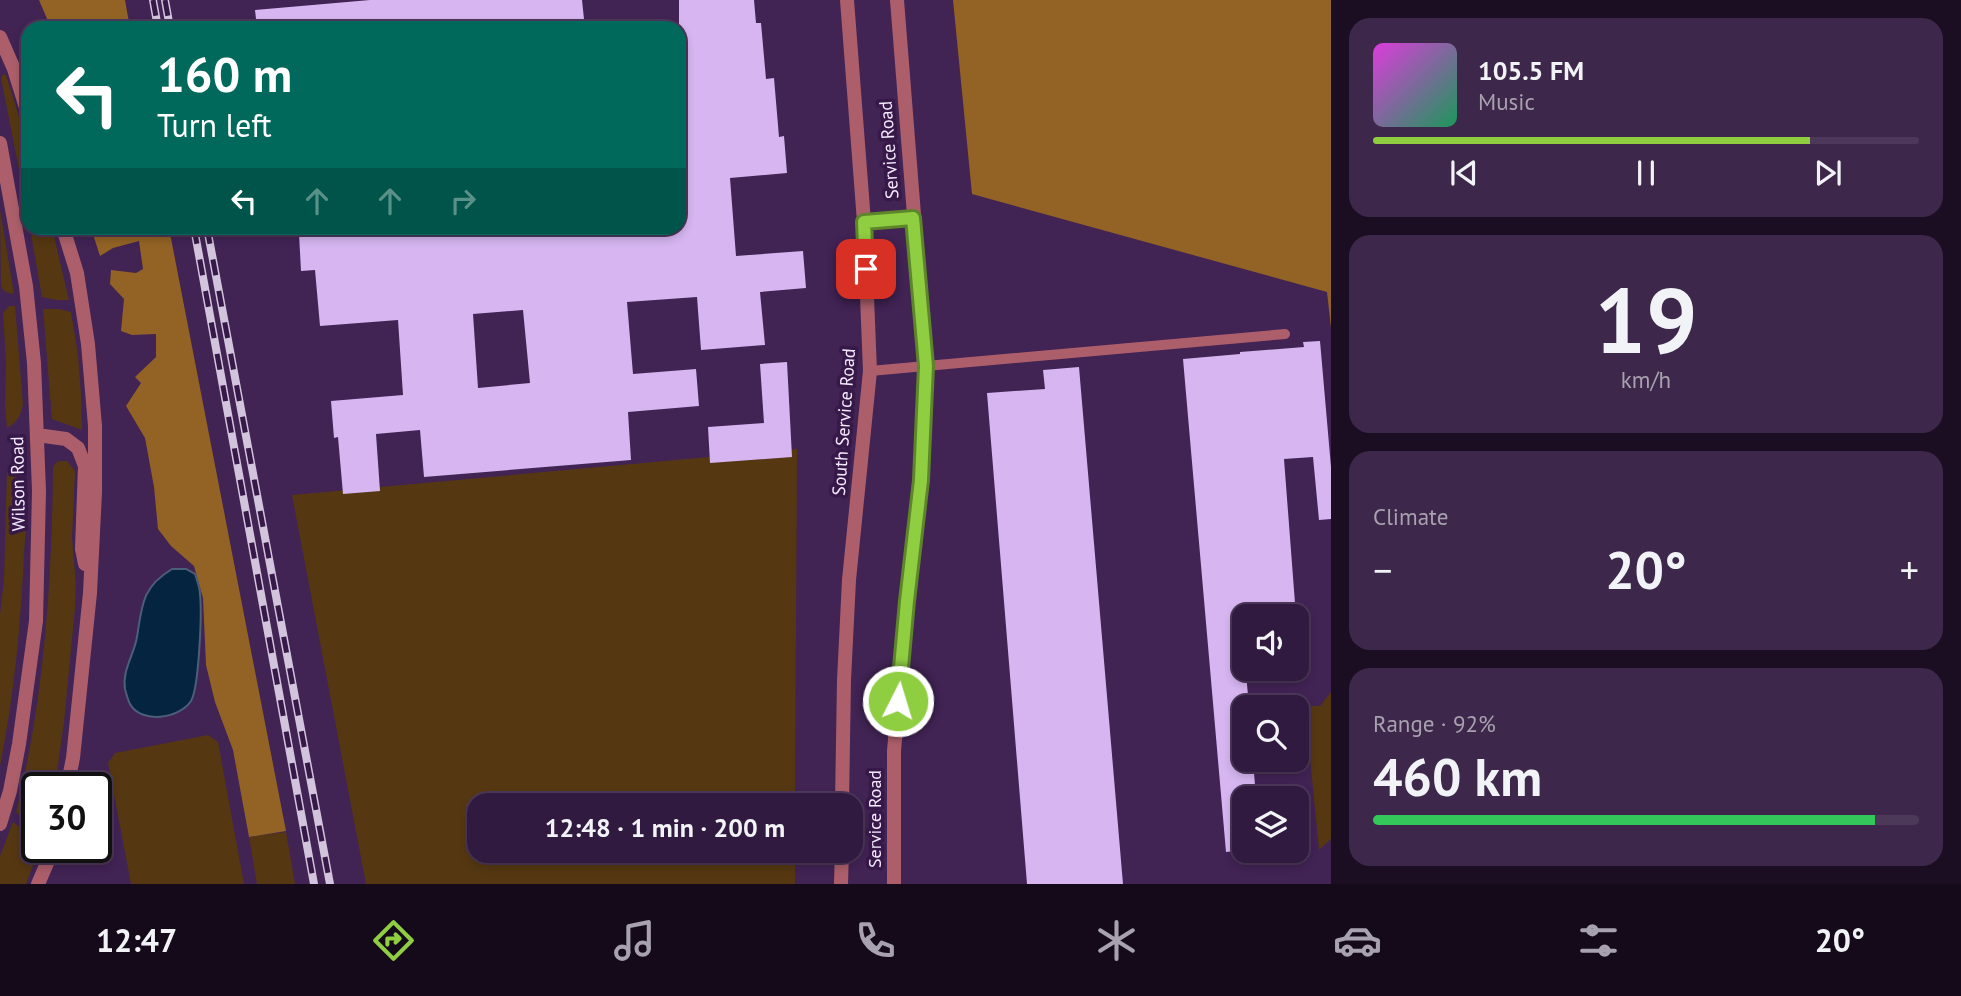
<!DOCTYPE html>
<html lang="en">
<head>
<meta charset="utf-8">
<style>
	body { margin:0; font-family:"PT Sans",sans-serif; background:#3d274a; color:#f1f3f6; height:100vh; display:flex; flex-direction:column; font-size:26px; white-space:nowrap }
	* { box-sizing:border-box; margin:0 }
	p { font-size:23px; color:#a8a1b0 }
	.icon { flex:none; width:38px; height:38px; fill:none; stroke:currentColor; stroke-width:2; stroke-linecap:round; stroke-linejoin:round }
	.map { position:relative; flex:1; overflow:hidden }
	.details { display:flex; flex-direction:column; gap:18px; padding:18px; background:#1b0e23; width:630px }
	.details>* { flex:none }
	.guide { position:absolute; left:21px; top:21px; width:665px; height:214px; border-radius:21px; box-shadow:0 4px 10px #0003,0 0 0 2px #4c3859; background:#00695c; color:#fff; overflow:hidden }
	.tools { position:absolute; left:1232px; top:604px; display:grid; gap:14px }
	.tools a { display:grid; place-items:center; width:77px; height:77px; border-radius:14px; background:#311a3f; box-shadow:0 4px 10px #0003,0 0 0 2px #4c3859; font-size:35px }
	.speed { position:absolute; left:21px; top:772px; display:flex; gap:14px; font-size:35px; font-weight:700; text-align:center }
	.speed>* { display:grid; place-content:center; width:91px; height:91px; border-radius:50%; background:#311a3f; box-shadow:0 4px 10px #0003,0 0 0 2px #4c3859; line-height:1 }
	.speed .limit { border:4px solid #111; border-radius:10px; background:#fff; color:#111 }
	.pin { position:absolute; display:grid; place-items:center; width:60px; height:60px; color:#fff; margin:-30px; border-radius:14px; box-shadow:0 4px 10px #0006 }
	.me { position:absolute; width:77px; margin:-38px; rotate:5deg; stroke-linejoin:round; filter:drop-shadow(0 0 5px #0008) }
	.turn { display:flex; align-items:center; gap:24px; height:147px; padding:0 21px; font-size:32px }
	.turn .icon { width:91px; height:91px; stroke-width:2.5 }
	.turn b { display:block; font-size:49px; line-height:60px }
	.lanes { display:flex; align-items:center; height:66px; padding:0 21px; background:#0003; justify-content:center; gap:35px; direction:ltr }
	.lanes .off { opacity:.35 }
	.big { font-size:52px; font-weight:600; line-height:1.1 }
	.details .widget { flex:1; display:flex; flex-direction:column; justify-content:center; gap:10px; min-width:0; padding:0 24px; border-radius:21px; background:#3d274a }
	.details .dial { align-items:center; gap:0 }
	.dial b { font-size:91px; line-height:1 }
	.song { display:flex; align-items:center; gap:21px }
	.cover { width:84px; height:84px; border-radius:10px; background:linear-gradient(135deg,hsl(300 70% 55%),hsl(150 70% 35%)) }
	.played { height:7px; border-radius:4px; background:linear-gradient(90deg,#8fcd41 80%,#4c3859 80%) }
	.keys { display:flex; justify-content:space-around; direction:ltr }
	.heat { display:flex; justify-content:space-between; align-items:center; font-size:38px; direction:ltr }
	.charge { height:10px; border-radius:5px; background:linear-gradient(90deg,#34c759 92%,#4c3859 0) }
	.trip { position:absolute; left:467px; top:793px; width:396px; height:70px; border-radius:21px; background:#311a3f; box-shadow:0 4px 10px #0003,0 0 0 2px #4c3859; font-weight:600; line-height:70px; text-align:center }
	.tab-bar { display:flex; height:112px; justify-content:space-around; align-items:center; background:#140a19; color:#a8a1b0 }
	.tab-bar .icon { width:49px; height:49px }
	.tab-bar .selected { color:#8fcd41 }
	.tab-bar b { font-size:32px; color:#f1f3f6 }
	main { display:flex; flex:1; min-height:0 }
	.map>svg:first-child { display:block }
	.green { fill:#553812 }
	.forest { fill:#926324 }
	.water { fill:#042440; stroke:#4c5f79; stroke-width:2 }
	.building { fill:#d6b5f0; fill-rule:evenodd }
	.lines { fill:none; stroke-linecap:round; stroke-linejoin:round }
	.service { stroke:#ac5f6b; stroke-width:10 }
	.minor { stroke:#ac5f6b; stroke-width:14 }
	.tertiary { stroke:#ac5f6b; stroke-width:14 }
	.rail-casing { stroke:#d2c4dc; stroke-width:8 }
	.rail { stroke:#371949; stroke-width:5; stroke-dasharray:16; stroke-linecap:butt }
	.route-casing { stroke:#5d852a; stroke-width:18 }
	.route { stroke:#8fcd41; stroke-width:12 }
	.labels { text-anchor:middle; stroke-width:7; stroke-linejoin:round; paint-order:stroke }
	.street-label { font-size:18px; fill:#f5eafd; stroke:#371949 }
</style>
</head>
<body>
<main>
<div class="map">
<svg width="1331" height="884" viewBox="0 0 1331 884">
	<rect width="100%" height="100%" fill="#412354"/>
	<path class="green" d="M3,74L6,75L28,146V215L1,78Z
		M0,210L14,294C7,293 3,292 1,285Z
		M30,228H52L69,300H56L42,297Z
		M9,306H15L23,404C21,415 17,423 7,428L5,406L6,364L3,313Z
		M43,309H59L71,312L78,355L81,395L82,430L52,419Z
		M797,449L795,805H480V850L795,851V884H366L292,495Z
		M61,461H67L75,471L72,538L76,585L75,608L64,722L55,787L37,788V830L16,812C44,700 52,583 53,467L57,462Z
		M7,470C15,475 22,480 25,489C29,504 25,537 24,553C21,625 14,696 0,766V615L4,579Z
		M1331,692V839L1319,850L1305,706H1320Z
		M208,735L218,742L244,884H131L108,763L115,753Z
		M13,822L37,840V847H40L26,884H0V856Z
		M286,832L295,884H257L249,837Z"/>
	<path class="forest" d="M39,0H125L130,28H51Z
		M953,0H1331V328L1327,292L972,194Z
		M91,228H169L286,831L249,837L233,750L215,702L206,665L203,598L194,566L171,546L158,529L154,487L145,438L126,406L141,383L135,377L156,357V334L132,335L121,331L124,299L110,284L111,270L136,273L143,269L139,241L113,248L100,256Z"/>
	<path class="water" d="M172,569H186L195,574C197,580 200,588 200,594C202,614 199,687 191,701C179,719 141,724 130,704C128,700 126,693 125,689C122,670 134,655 137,637C142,605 142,587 172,569Z"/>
	<path class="building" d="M370,0H582L584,19L478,28H257L255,10Z
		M679,0H754L756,23H761L766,79L774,78L779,137L784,136L787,173L730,178L736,256L803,251L806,288L760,292L765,345L701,350L697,297L627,302L633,374L696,369L699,406L628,412L631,460L424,477L420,430L376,434L380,491L343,494L338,437L334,438L331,401L403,395L398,320L320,326L315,270L301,271L299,234L376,228H679ZM523,310L530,383L478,388L473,314Z
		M1320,341L1331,467V519L1319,520L1313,457L1284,459L1296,616H1241L1249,707H1244V760H1253L1256,798H1244V850L1226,852L1183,359L1240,354V352L1304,347L1303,342Z
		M787,362L792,457L710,463L708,427L764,423L760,364Z
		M1079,367L1123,884H1027L987,393L1045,389L1043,370Z"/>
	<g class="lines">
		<path class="service" d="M864,222L913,218
			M870,371L1285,334"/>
		<path class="minor" d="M842,805L844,680L849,580L870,371L864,222L847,0
			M841,884L842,850
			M894,884V751L907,601L921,480L926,366L897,0"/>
		<path class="tertiary" d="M0,37L14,69L28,114
			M0,143L26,286L34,363L39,491L36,621L19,744L10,791L0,824
			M63,228L77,273L88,344L95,426V492L90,593L73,758L67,788
			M37,435L66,439L78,448L85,466L82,549L85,564
			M38,884L54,847"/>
		<g class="rail-casing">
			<path id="rail" d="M153,0L158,28
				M165,0L170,28
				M194,228L314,884
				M207,228L330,884"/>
		</g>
		<use href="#rail" class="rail"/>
	</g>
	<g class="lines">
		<g class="route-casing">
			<path id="route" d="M866,269L864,222L913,218L926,366L921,480L907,601L898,701"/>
		</g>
		<use href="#route" class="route"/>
	</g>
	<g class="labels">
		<g class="street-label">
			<text transform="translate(889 150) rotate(-94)" y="6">Service Road</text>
			<text transform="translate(844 422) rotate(-86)" y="6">South Service Road</text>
			<text transform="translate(18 484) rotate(-91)" y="6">Wilson Road</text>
			<text transform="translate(875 819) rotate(-90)" y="6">Service Road</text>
		</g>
	</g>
</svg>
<div class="tools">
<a><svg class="icon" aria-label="sound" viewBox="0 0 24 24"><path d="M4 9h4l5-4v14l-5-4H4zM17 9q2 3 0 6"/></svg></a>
<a><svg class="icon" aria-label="search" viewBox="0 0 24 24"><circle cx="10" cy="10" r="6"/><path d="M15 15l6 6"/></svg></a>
<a><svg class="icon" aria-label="layers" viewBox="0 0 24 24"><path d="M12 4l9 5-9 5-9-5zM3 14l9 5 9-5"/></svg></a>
</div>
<div class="speed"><div class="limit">30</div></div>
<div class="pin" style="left:866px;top:269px;background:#d93025"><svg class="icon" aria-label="arrive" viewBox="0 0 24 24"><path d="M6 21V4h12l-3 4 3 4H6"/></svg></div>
<svg class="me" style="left:898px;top:701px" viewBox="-20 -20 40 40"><circle r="17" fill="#8fcd41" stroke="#fff" stroke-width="3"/><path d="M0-11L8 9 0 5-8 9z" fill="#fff"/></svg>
<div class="trip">12:48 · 1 min · 200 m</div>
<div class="guide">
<div class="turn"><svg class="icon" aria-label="left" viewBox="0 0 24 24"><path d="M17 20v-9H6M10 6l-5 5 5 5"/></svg><div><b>160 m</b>Turn left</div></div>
<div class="lanes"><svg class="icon" aria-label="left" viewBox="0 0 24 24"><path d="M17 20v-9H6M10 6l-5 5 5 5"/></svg><svg class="icon off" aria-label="ahead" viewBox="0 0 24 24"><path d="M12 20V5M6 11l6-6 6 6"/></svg><svg class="icon off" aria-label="ahead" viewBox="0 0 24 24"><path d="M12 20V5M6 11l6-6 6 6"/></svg><svg class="icon off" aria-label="right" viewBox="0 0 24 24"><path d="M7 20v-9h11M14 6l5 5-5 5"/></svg></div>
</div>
</div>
<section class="details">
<div class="widget">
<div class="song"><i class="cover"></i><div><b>105.5 FM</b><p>Music</p></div></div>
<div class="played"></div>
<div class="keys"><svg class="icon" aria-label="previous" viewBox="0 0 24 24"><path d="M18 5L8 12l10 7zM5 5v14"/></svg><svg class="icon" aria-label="pause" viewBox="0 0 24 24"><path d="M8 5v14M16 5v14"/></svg><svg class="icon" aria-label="next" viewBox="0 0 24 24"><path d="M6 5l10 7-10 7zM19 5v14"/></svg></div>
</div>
<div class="widget dial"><b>19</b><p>km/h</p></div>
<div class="widget"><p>Climate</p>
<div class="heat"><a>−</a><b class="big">20°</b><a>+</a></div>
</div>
<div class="widget"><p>Range · 92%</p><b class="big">460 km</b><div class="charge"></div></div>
</section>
</main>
<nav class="tab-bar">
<b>12:47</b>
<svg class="icon selected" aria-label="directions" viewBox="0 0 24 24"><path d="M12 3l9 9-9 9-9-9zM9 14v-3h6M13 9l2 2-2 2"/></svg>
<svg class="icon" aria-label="music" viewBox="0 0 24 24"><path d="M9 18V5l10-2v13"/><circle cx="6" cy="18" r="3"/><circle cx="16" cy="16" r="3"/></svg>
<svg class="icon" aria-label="phone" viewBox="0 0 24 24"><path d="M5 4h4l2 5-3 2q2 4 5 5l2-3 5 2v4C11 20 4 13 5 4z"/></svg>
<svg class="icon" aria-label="climate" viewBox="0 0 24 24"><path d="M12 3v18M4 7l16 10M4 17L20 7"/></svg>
<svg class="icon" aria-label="car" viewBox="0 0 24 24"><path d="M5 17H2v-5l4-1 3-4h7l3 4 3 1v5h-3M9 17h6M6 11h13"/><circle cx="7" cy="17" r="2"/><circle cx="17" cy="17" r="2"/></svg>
<svg class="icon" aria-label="filters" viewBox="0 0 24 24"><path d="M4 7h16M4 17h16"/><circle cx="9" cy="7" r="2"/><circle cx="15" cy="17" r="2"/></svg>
<b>20°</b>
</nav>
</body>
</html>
